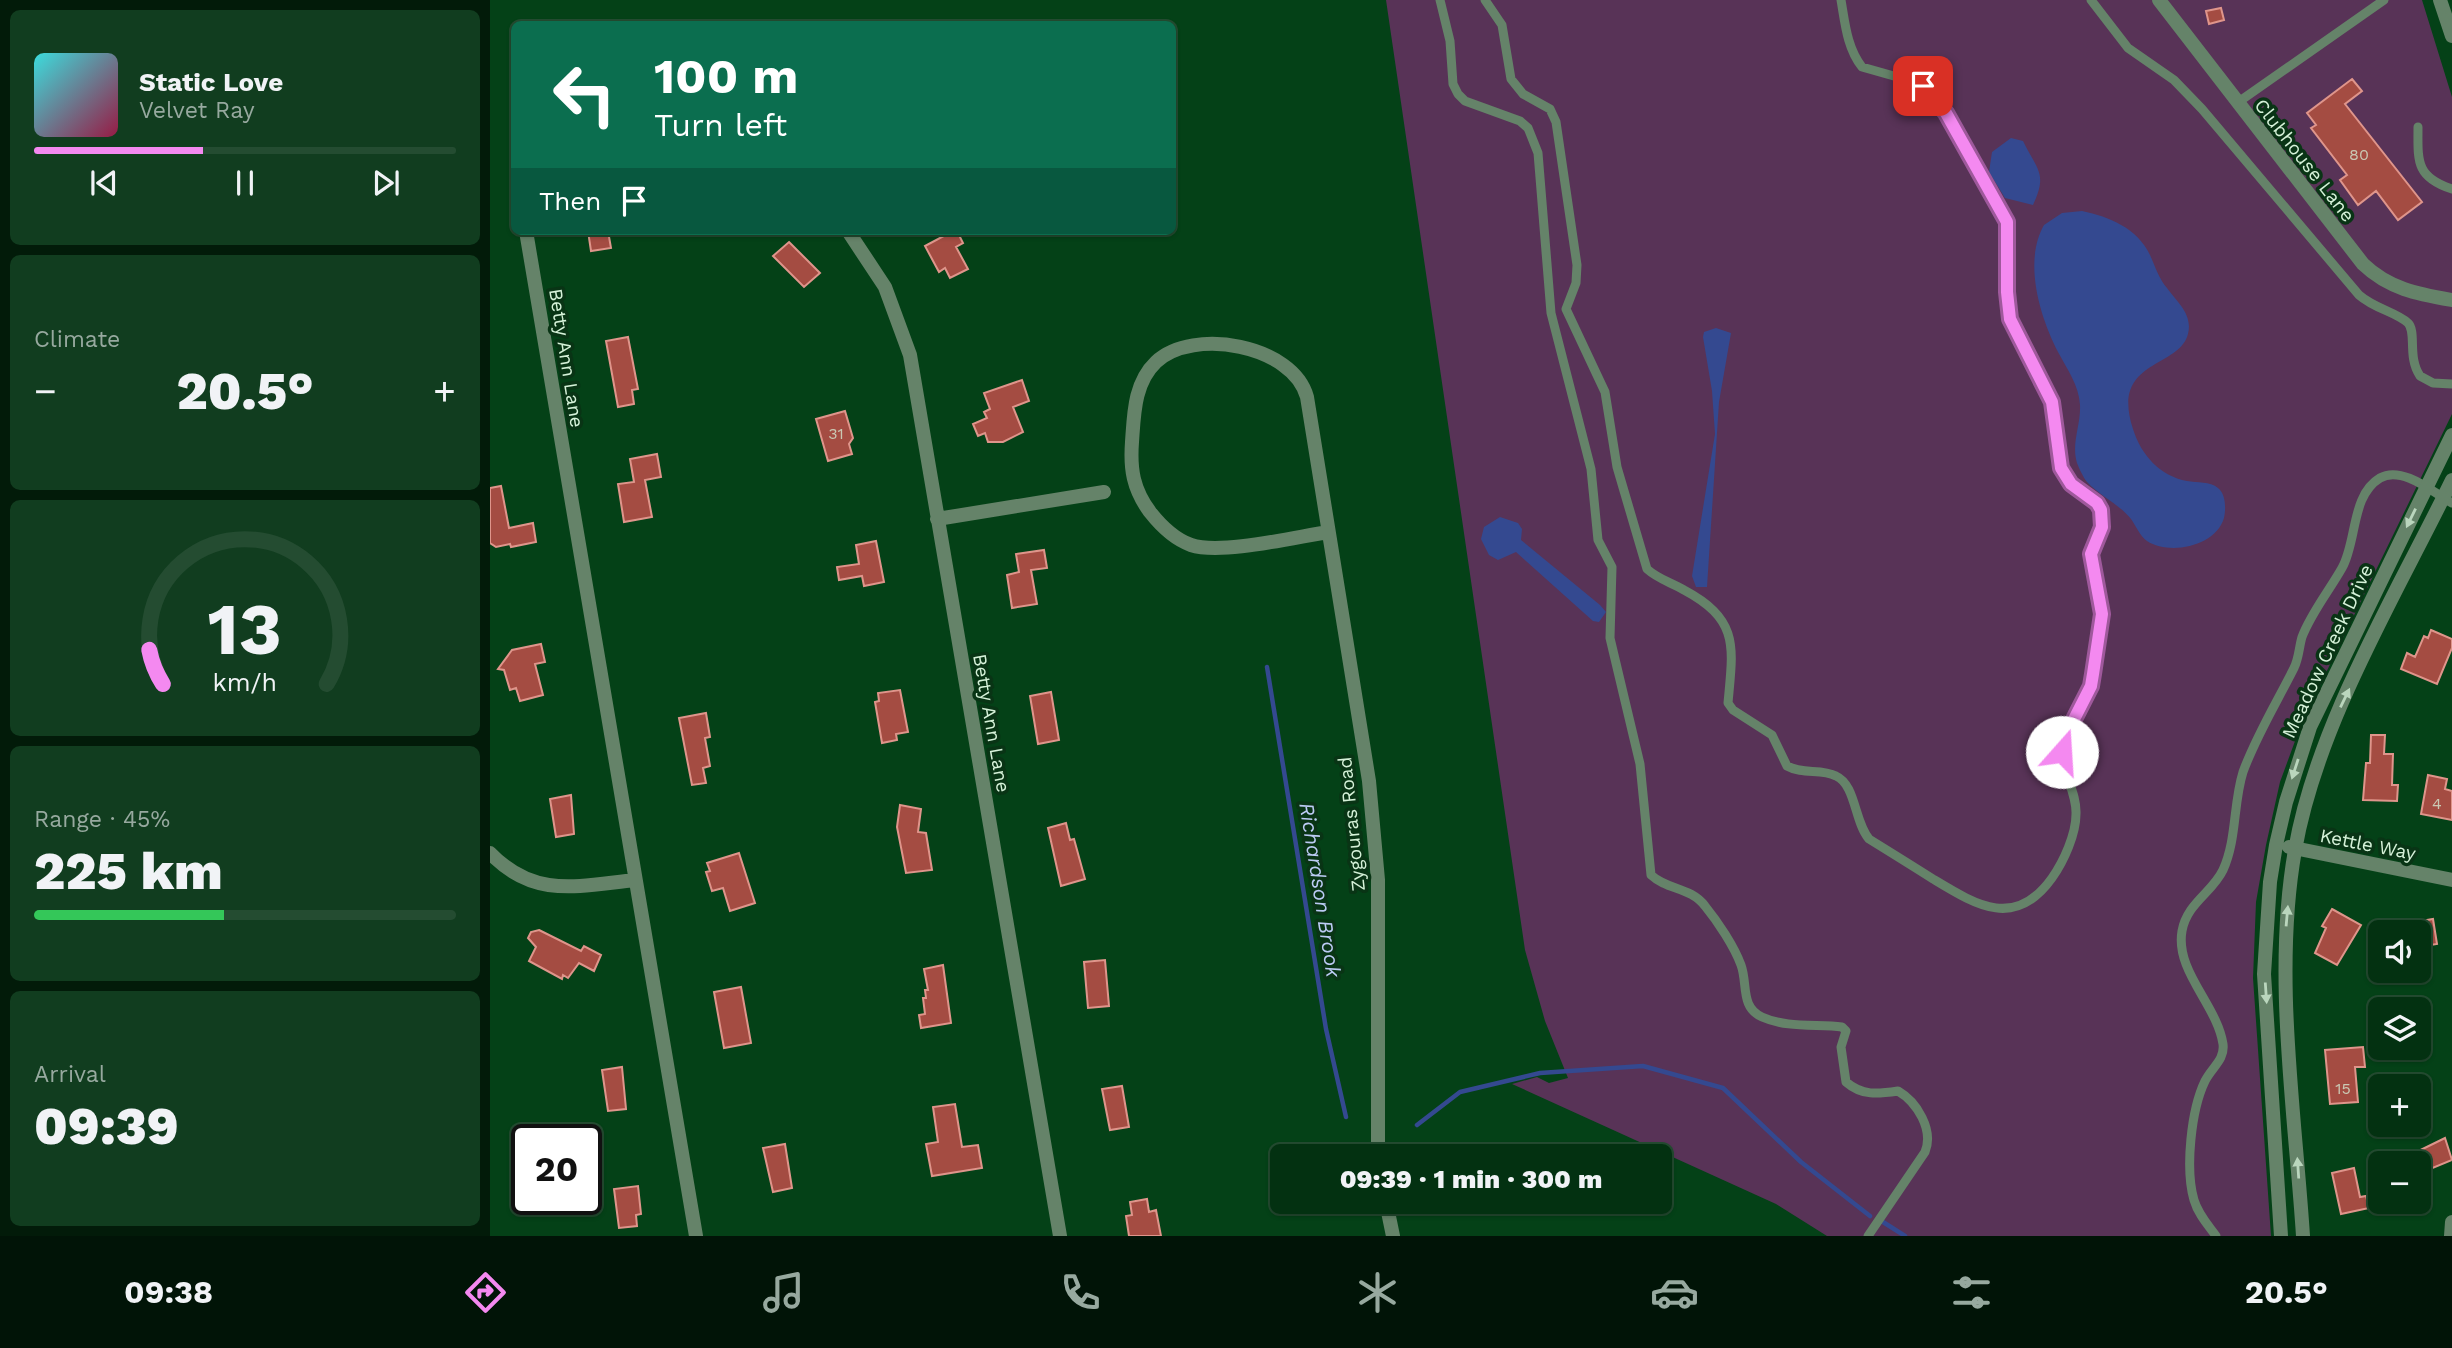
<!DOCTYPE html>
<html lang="en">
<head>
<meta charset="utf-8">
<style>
	body { margin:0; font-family:"Work Sans",sans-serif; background:#113d1f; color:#f1f3f6; height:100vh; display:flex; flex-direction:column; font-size:26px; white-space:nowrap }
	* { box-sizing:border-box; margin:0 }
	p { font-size:23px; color:#97a99f }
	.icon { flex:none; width:38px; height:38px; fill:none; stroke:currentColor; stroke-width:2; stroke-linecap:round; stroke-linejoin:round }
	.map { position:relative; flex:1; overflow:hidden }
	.sheet { display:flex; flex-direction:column; gap:10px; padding:10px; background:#021b09; width:490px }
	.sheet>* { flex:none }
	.hud { position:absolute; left:21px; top:21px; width:665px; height:214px; border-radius:10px; box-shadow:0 2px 5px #0004,0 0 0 2px #244c31; background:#0b6e4f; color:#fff; overflow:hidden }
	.buttons { position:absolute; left:1878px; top:920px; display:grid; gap:14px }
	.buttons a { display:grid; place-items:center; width:63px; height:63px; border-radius:10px; background:#033111; box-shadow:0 2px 5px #0004,0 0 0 2px #244c31; font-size:35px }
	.speed { position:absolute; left:21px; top:1124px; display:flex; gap:14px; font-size:35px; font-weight:700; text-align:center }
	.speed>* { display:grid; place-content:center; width:91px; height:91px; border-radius:50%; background:#033111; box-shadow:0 2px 5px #0004,0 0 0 2px #244c31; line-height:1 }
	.speed .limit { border:4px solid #111; border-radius:10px; background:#fff; color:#111 }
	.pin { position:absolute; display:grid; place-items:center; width:60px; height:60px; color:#fff; margin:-30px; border-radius:14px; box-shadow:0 4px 10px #0006 }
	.me { position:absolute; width:77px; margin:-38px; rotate:19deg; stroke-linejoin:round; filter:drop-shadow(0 0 5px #0008) }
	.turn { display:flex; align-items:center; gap:24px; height:147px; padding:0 28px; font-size:32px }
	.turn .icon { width:91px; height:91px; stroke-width:2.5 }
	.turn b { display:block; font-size:49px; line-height:60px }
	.then { display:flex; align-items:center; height:66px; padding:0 28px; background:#0003; gap:14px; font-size:26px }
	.big { font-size:52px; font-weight:800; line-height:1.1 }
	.sheet .tile { flex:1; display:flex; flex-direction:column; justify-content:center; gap:10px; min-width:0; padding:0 24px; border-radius:10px; background:#113d1f }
	.sheet .dial { align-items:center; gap:0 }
	.dial svg { height:182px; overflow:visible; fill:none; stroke:#244c31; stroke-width:7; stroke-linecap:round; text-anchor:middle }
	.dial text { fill:#f1f3f6; stroke:none }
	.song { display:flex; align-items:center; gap:21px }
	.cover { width:84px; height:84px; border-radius:10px; background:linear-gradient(135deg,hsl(180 70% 55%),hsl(340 70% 35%)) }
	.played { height:7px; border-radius:4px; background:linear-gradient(90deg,#f489f0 40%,#244c31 40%) }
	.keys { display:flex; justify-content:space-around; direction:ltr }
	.heat { display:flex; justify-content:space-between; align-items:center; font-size:38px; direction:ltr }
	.charge { height:10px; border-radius:5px; background:linear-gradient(90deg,#34c759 45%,#244c31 0) }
	.trip { position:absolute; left:780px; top:1144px; width:402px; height:70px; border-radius:10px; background:#033111; box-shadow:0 2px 5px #0004,0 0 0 2px #244c31; font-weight:800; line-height:70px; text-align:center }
	.dock { display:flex; height:112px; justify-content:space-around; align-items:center; background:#011407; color:#97a99f }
	.dock .icon { width:49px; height:49px }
	.dock .selected { color:#f489f0 }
	.dock b { font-size:32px; color:#f1f3f6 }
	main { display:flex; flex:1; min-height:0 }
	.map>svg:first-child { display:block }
	.green { fill:#583357 }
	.water { fill:#344990 }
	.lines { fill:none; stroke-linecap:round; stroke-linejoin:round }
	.stream { stroke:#344990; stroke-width:4.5 }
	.building { fill:#a44c42; stroke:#df958b; stroke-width:2 }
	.lane { stroke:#658369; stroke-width:9 }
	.street { stroke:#658369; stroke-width:14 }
	.oneway { fill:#bad6bd }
	.route-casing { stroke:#9f599c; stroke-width:18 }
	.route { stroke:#f489f0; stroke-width:12 }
	.labels { text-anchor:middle; stroke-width:7; stroke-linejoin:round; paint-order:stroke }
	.number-label { font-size:16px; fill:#cac8b3 }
	.street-label { font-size:19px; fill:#d6f2d9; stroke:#093415 }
	.water-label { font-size:21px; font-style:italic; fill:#bccbf4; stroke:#093415 }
</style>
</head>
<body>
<main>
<section class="sheet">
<div class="tile">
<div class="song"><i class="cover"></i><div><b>Static Love</b><p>Velvet Ray</p></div></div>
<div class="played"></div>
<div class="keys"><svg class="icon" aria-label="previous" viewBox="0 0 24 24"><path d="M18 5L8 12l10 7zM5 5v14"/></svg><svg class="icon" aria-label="pause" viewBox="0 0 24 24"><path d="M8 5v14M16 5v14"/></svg><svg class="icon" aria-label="next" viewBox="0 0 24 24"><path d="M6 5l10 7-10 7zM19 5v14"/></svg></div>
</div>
<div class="tile"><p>Climate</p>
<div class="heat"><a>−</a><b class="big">20.5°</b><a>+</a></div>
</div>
<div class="tile dial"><svg viewBox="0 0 100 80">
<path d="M14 69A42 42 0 1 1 86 69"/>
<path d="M14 69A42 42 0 0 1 8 54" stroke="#f489f0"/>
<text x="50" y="56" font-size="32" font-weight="700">13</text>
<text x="50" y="72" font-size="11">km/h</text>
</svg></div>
<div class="tile"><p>Range · 45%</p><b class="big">225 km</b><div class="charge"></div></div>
<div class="tile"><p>Arrival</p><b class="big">09:39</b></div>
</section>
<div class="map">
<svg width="1962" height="1236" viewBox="0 0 1962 1236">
	<rect width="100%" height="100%" fill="#044117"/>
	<path class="green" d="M896,0H1932L1962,97V414L1812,722L1790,782L1776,845L1766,902L1763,978L1781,1236H1337L1286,1204L1022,1084L1047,1077L1059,1083L1078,1078L1055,1021L1035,950Z"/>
	<path class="water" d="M1521,138L1533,141C1547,170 1558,173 1543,205L1515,198L1499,172L1502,152Z
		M1592,211C1620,217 1647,228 1660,255C1665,266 1669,279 1677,288C1687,302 1703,314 1698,334C1689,369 1620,359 1643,429C1651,455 1670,476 1697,481C1707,483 1720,481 1728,488C1736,494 1736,509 1734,518C1726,546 1680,556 1657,541C1650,536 1646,526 1641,519C1629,504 1610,496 1597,482C1593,477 1589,468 1587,463C1581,443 1591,425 1590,405C1589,385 1577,369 1568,352C1550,317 1533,262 1554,225L1572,213Z
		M1226,328L1241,333L1229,402L1217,587H1206L1202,576L1225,434L1222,391L1213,337L1214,332Z
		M1010,517L1028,523L1032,529L1031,540L1110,605L1116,612L1109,622L1103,621L1026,552L1008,560L999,555L991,539L994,527Z"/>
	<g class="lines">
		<path class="stream" d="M777,667L836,1029L856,1117
			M927,1125L970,1092L1050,1073L1153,1066L1233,1088L1311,1162L1380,1216
			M1393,1222L1415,1236"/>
	</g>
	<path class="building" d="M1731,8L1734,20L1719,24L1716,11Z
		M1862,79L1872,91L1855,104L1932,202L1908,220L1886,191L1868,205L1850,180L1857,175L1821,128L1826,125L1817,113Z
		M98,231H118L121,248L101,251Z
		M463,231H467L473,243L466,247L478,269L460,278L455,268L449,272L435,246Z
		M299,242L330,273L314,287L283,256Z
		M138,337L148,389L142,390L144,404L128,407L116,341Z
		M532,380L539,401L523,407L533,432L513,442H498L495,433L488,436L483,424L497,418L494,412L500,409L494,393Z
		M355,411L363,438L359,444L362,454L338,461L326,419Z
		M167,454L171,477L155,480L162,517L134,522L128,484L144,482L140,459Z
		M11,486L19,528L43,523L46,542L21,547L20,544L6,547L0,543V488Z
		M386,541L394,582L374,586L372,576L349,580L347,567L369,564L366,545Z
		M554,550L557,568L541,570L547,604L522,608L517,575L529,572L526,554Z
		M1941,630L1962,639V648L1947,684L1911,669L1917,653L1925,657L1934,636L1938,638Z
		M51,644L55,662L45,664L53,695L30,701L26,688L20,690L14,670L8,669L22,650Z
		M410,690L418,732L406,734L407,740L392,743L385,702L389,701L388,693Z
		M561,692L569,740L548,744L540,696Z
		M216,713L220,737L215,738L220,766L213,768L216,783L202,785L189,718Z
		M1881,735H1895L1894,754H1903L1902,785H1908L1907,801L1873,800L1876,763H1880Z
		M1938,775L1957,779L1955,789L1962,791V820L1931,814Z
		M81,795L84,834L66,837L60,799Z
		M410,805L431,809L428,832L436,833L442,870L416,873L407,827Z
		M576,823L580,840L584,839L595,879L571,886L558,828Z
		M249,853L265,903L240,911L233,888L222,891L216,872L220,871L217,863Z
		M1842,909L1871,925L1847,965L1825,953L1836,928L1832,926Z
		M1943,919L1947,944L1928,947V933H1903L1902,926Z
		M49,930L91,951L94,946L111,955L104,971L89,963L78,978L73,975L72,979L39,961L46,947L38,938L41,932Z
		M615,960L619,1006L598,1008L594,962Z
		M453,965L461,1023L431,1028L429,1015L435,1014L433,998H436L435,990H438L434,969Z
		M251,987L261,1043L234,1048L224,992Z
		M1873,1047L1875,1067H1865L1868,1102L1840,1104L1835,1050Z
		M132,1067L136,1109L118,1111L112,1070Z
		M632,1086L639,1127L620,1130L612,1089Z
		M465,1104L472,1147L488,1145L492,1168L442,1176L436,1144L448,1142L443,1107Z
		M1955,1138L1962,1160L1928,1174V1164H1902Z
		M295,1144L302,1188L283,1192L273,1148Z
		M1864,1168L1870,1197L1876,1196L1879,1208L1851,1214L1842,1173Z
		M148,1186L151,1214L146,1215L147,1226L129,1228L124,1189Z
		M657,1199L659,1212L666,1210L671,1236H639L636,1216L642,1215L640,1202Z"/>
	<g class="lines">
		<path class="lane" d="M950,0L960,41L963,84L968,94L975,101L1030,121L1038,128L1048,153L1061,313L1101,469L1108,540L1122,567L1120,638L1150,764L1161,875C1177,890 1201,887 1215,906C1228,922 1244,946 1251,965C1258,984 1250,1007 1272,1017C1296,1028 1327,1024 1352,1027L1356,1031L1351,1047L1356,1082C1372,1096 1388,1094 1408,1091C1427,1102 1444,1130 1435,1152L1378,1236
			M995,0L1012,25L1021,79L1033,94L1060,109L1066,122L1087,265L1086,283L1076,309L1115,392L1127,467L1157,569C1168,579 1180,582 1194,590C1250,620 1243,647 1238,703L1243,710L1282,735L1297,766C1313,775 1331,768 1346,776C1366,785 1364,821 1379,839C1400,852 1421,865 1443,879C1486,905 1525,930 1562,878C1574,861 1586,834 1586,814C1587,792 1572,773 1572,752L1603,674L1612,614L1601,554L1612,527L1611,510L1607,503L1581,484L1571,468L1568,432L1562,402L1532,347L1520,319L1517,292V222L1448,100L1425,82L1372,67C1357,48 1355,23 1351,0
			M1601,0L1638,48L1684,80L1712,109L1869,295C1885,309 1906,312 1918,323C1927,332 1917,357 1930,376L1943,383L1962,384
			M1747,103L1894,0
			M1928,127C1928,160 1925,177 1962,189
			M1726,1236C1718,1225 1708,1214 1704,1200C1695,1169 1701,1110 1715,1081C1722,1067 1735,1060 1733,1044C1727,1005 1685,971 1692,931C1697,903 1722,893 1733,870C1747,839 1743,804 1753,772C1766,736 1787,702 1804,668C1809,658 1809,647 1812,637C1821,613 1839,591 1852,568C1867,542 1861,495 1890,478C1912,465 1944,493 1962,503"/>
		<path class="street" d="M1669,0L1873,264C1899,289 1928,294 1962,300
			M1950,0L1962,36
			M36,231L206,1236
			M358,231L395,287L420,355L570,1236
			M447,519L614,492
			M838,532C805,537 731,555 701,545C684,539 671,526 660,512C643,489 640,469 642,442C644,414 644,383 666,362C703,327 803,345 817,397L879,781L888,880V1157
			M1799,847L1962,880
			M0,853C44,899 88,886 145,880
			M896,1202L903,1236
			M1791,1236L1774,974L1780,882L1786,845L1796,802L1820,727L1962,435
			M1813,1236C1805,1111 1783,974 1805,850C1827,724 1906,595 1962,480
			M1961,1236L1962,1222"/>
	</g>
	<defs><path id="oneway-solid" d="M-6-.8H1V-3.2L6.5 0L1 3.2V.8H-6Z" transform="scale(1.75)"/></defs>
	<g class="oneway">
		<use href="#oneway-solid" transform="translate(1921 518) rotate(116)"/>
		<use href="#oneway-solid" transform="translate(1855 698) rotate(-64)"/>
		<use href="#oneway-solid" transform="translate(1805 769) rotate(108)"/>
		<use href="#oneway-solid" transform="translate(1797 916) rotate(-85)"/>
		<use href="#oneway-solid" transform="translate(1776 993) rotate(86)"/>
		<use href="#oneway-solid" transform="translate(1808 1168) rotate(-94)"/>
	</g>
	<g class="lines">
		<g class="route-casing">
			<path id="route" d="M1433,86L1456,113L1517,222V292L1520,319L1562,402L1571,468L1581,484L1607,503L1611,510L1612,527L1601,554L1612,614L1603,674L1601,686L1576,735L1572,752"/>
		</g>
		<use href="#route" class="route"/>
	</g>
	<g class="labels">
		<g class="number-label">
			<text x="1869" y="160">80</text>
			<text x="346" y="439">31</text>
			<text x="1947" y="809">4</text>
			<text x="1853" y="1094">15</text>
		</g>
		<g class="street-label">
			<text transform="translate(1815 160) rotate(52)" y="7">Clubhouse Lane</text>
			<text transform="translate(77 358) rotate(81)" y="7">Betty Ann Lane</text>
			<text transform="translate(1837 651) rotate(-65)" y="7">Meadow Creek Drive</text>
			<text transform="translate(502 723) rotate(80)" y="7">Betty Ann Lane</text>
			<text transform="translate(861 824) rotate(-96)" y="7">Zygouras Road</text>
			<text transform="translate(1878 844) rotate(11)" y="7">Kettle Way</text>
		</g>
		<g class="water-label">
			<text transform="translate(830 890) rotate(81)" y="7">Richardson Brook</text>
		</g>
	</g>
</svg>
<div class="buttons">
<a><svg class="icon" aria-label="sound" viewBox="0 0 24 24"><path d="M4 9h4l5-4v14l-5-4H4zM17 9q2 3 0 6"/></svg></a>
<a><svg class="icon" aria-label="layers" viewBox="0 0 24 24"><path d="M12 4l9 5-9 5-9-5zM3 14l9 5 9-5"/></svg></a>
<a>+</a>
<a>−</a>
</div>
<div class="speed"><div class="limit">20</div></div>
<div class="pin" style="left:1433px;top:86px;background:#d93025"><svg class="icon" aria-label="arrive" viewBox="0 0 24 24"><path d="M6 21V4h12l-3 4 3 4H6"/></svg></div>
<svg class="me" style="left:1572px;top:752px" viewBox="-20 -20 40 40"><circle r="19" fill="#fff"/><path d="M0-13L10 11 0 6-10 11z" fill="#f489f0"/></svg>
<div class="trip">09:39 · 1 min · 300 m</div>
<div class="hud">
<div class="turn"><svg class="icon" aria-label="left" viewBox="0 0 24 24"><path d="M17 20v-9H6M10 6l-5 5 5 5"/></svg><div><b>100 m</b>Turn left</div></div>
<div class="then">Then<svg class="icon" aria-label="arrive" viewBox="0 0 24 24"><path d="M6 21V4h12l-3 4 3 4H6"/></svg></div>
</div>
</div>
</main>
<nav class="dock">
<b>09:38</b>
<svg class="icon selected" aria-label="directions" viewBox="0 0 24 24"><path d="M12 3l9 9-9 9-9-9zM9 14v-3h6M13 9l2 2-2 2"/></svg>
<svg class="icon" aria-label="music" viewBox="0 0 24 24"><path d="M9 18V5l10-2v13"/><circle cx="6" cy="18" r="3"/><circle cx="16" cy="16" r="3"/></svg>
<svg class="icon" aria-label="phone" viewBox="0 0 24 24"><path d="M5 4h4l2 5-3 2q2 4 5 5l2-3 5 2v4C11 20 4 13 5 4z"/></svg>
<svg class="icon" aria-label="climate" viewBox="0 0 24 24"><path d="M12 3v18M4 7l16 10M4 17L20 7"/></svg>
<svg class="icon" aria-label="car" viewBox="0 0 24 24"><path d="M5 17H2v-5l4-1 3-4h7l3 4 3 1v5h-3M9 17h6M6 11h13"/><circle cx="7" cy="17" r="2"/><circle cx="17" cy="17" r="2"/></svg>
<svg class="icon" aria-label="filters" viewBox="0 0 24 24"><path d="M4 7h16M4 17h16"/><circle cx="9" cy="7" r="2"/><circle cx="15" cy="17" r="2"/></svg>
<b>20.5°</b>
</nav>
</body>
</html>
